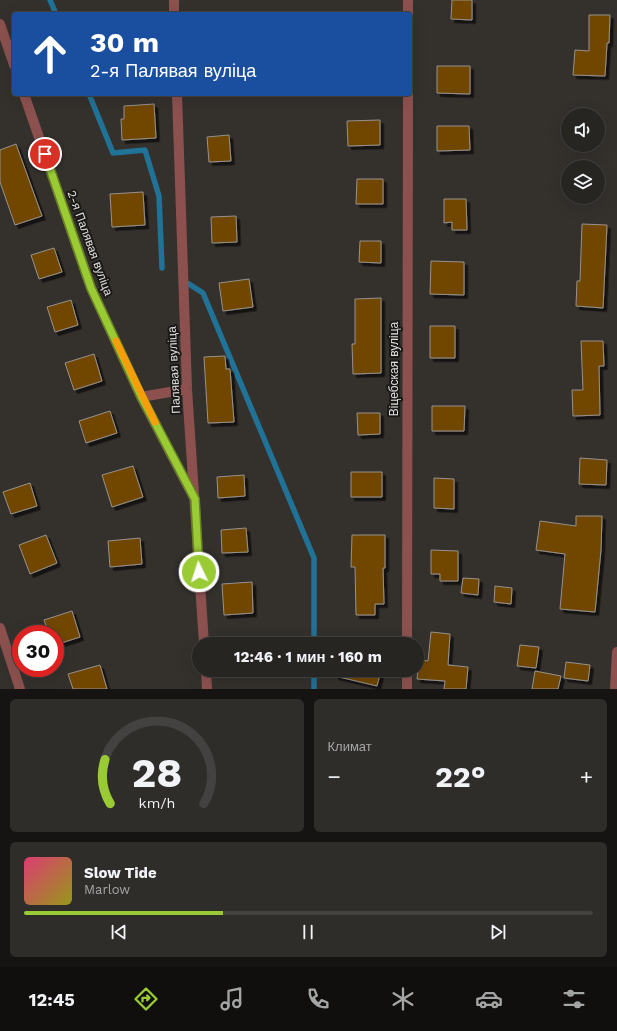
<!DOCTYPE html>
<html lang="ru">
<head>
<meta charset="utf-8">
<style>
	body { margin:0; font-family:"Work Sans",sans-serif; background:#2f2d2a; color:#f1f3f6; height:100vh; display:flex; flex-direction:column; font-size:15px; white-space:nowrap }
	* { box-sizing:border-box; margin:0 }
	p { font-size:13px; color:#a4a5a5 }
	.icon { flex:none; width:22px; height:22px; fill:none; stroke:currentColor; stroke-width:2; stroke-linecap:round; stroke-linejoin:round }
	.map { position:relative; height:689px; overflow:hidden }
	.details { display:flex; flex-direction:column; gap:10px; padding:10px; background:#151413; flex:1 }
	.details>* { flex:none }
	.banner { position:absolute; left:12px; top:12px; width:400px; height:84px; border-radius:4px; box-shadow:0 4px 16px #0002,0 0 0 1px #434240; background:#1a4fa0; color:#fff; overflow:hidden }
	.fabs { position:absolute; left:561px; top:108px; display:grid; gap:8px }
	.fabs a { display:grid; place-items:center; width:44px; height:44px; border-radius:50%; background:#272522; box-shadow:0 4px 16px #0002,0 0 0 1px #434240; font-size:20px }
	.speed { position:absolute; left:12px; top:625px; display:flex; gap:8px; font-size:20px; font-weight:700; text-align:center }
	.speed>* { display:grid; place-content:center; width:52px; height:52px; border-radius:50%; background:#272522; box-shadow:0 4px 16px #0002,0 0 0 1px #434240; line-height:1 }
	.speed .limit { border:6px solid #d22; background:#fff; color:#111 }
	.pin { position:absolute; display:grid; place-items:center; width:34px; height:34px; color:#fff; margin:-17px; border:2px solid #fff; border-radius:50%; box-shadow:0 1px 4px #0007 }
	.me { position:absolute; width:44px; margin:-22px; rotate:356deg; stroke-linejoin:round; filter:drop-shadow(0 0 3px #0008) }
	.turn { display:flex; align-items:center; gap:14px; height:84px; padding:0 12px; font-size:18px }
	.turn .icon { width:52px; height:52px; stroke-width:2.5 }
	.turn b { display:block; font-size:28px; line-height:34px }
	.big { font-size:30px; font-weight:700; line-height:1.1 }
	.details .card { flex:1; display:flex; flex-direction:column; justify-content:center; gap:6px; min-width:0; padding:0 14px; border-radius:6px; background:#2f2d2a }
	.details .dial { align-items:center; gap:0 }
	.dial svg { height:104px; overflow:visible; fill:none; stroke:#434240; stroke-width:7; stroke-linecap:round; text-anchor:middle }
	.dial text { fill:#f1f3f6; stroke:none }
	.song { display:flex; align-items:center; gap:12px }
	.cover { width:48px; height:48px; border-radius:6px; background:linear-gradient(135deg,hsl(340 70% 55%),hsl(60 70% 35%)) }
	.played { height:4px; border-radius:2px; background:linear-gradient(90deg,#9acb34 35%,#434240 35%) }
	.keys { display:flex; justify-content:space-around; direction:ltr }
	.heat { display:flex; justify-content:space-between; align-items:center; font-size:22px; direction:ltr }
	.details .tiles { flex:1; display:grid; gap:10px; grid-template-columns:1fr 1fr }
	.card:last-child { grid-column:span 2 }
	.trip { position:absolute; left:192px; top:637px; width:232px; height:40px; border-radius:20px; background:#272522; box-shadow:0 4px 16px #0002,0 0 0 1px #434240; font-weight:700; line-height:40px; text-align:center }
	.menu { display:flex; height:64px; justify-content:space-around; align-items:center; background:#100f0e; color:#a4a5a5 }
	.menu .icon { width:28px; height:28px }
	.menu .active { color:#9acb34 }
	.menu b { font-size:18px; color:#f1f3f6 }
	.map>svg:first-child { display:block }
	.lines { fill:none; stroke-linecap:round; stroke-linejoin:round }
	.stream { stroke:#217297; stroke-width:5.5 }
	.building { fill:#714600; stroke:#96928d; filter:url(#shadow) }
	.minor { stroke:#8c514f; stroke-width:10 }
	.route-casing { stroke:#648422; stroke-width:10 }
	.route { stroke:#9acb34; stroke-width:7 }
	.slow { stroke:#f59e0b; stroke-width:7 }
	.labels { text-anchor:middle; stroke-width:4; stroke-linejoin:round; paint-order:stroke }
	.street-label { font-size:12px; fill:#e1dfdc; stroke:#1a1917 }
</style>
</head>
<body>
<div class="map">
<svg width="617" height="689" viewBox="0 0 617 689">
	<defs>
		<filter id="shadow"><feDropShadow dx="3.5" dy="3.5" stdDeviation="0" flood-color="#0009"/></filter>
	</defs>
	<rect width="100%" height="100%" fill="#34312d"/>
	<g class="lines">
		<path class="stream" d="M50,0L56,14
			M89,94L113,153L145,150L159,196L162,268
			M189,284L203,293L314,558V644
			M314,689V670"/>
	</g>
	<path class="building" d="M452,0H472V20L451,19Z
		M589,15H610L609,43H607L605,76L573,75L575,50L589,51Z
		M437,66H470V94L437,93Z
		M154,104L156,138L122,140L121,119H124V106Z
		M380,120V145L348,146L347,121Z
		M437,126H469L470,150L437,151Z
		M229,135L231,161L209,162L207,137Z
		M16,144L42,216L15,225L0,182V150Z
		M357,179H383V204H356Z
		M143,192L145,225L112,227L110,194Z
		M444,199H466L467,230H452V222L444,223Z
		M236,216L237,242L212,243L211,217Z
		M582,224L607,225L603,308L576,306L577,281H580Z
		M360,241H381V263L359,262Z
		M54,248L62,272L39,279L31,255Z
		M431,261L464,262V295L430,294Z
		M249,279L253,307L223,311L219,283Z
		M381,298V373L353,374L352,344H355V299Z
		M71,300L78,325L55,332L47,307Z
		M430,326H455V358H430Z
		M581,341H603L604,366H599L600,415L573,416L572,390H583Z
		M94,354L102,381L74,390L65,363Z
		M225,356L226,369H230L234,422L208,423L204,357Z
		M432,406H465L464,431H432Z
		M110,411L117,433L86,443L79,421Z
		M357,413H380V434L358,435Z
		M580,458L607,460L606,485L579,484Z
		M133,466L143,497L112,507L102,475Z
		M351,472H382V497H351Z
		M244,475L245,496L218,498L217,477Z
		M434,478L454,479V509L434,508Z
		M30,483L37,506L11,514L3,492Z
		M576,516H602L601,550L595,612L560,609L565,554L536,550L540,521L576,526Z
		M246,528L248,552L222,553L221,530Z
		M46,535L57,563L30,574L19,545Z
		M352,535H385V568H383L384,604H375V615H356L355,567H351Z
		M140,538L142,564L110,567L108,541Z
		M431,550L458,551V581H440V574H431Z
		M463,578L479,579L478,595L461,593Z
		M252,582L253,613L224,615L222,584Z
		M495,586L512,588L511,604L494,602Z
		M72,611L80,637L55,645V634H49L44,620Z
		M431,632L450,634L448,665L468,667L466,689H444L445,681L417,679L419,660L428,661Z
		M520,645L539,647L536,668L517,666Z
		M566,662L590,665L588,681L564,678Z
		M100,665L107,689H73L68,674Z
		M336,670H381L377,686L335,676Z
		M535,671L561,676L558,689H532Z"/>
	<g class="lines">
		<path class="minor" d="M174,0V14
			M408,14V0
			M0,24L14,65
			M24,94L91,288L141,397L187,389
			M177,94L187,389L204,644
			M141,397L193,496
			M0,628L20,689
			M407,644L408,94
			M206,670L207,689
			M407,689V670
			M615,689L617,652"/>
	</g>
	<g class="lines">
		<g class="route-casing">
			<path id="route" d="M45,154L91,288L141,396L195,499L199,572"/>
		</g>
		<use href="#route" class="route"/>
		<path class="slow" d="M116,341L155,422"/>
	</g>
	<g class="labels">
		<g class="street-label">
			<text transform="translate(90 243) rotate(70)" y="4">2-я Палявая вуліца</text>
			<text transform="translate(394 369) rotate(-90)" y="4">Віцебская вуліца</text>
			<text transform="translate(174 370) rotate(-93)" y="4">Палявая вуліца</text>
		</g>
	</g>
</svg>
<div class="fabs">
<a><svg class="icon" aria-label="sound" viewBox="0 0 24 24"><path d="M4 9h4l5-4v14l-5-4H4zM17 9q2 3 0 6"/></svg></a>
<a><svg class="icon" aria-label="layers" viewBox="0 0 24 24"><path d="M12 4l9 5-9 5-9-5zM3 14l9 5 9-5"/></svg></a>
</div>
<div class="speed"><div class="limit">30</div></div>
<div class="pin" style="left:45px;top:154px;background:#d93025"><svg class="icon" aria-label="arrive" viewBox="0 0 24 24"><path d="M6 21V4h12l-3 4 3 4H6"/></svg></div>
<svg class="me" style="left:199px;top:572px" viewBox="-20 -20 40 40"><circle r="17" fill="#9acb34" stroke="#fff" stroke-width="3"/><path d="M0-11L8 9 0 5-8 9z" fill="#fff"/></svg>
<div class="trip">12:46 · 1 мин · 160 m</div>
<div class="banner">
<div class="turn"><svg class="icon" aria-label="ahead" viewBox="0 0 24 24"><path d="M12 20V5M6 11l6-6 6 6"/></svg><div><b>30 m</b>2-я Палявая вуліца</div></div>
</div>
</div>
<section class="details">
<div class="tiles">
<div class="card dial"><svg viewBox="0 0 100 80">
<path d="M14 69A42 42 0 1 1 86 69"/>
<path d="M14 69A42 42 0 0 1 10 35" stroke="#9acb34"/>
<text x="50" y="56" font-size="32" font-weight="700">28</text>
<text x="50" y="72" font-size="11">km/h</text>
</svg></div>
<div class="card"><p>Климат</p>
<div class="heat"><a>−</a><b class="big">22°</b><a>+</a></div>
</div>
<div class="card">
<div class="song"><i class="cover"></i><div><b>Slow Tide</b><p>Marlow</p></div></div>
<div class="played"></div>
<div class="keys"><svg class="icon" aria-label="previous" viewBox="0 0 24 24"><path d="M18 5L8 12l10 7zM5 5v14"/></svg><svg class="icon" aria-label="pause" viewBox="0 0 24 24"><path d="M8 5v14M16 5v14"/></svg><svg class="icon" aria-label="next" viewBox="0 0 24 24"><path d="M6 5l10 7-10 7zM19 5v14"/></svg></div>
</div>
</div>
</section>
<nav class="menu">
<b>12:45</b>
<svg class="icon active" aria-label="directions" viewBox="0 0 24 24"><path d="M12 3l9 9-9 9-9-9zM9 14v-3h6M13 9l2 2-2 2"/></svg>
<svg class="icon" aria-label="music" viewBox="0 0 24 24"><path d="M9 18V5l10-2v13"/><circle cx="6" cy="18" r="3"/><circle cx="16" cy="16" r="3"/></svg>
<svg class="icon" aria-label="phone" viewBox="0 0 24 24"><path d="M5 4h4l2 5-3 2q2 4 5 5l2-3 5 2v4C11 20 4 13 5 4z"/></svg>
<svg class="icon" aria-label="climate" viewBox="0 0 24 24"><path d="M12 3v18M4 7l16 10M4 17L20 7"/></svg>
<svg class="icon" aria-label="car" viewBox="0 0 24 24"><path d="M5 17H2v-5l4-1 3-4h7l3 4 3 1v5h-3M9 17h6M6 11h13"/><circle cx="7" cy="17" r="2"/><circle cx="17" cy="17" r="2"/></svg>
<svg class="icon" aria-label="filters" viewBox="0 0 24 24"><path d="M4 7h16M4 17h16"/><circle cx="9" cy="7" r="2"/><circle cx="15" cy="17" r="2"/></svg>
</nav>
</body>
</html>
